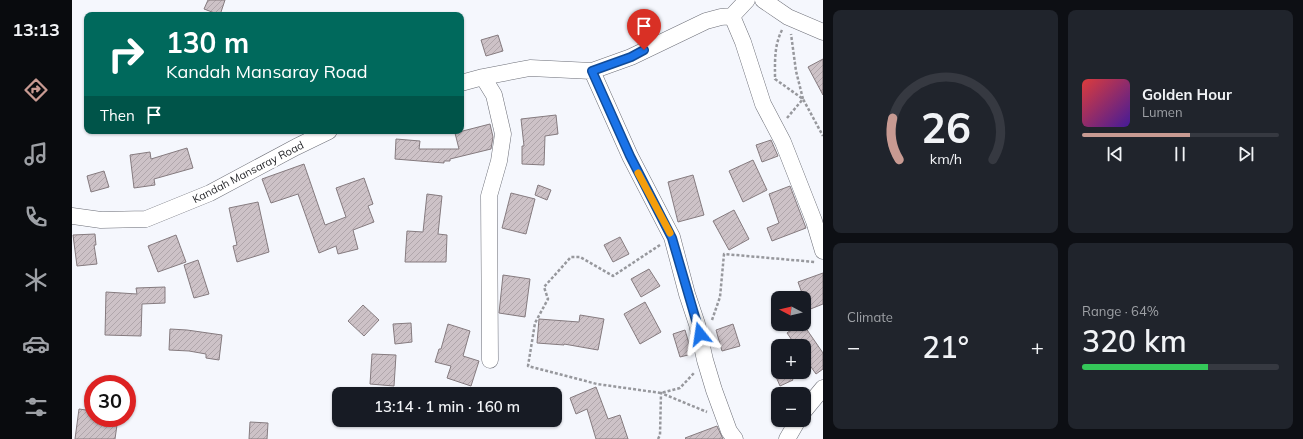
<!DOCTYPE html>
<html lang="en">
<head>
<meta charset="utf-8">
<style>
	body { margin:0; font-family:Mulish,sans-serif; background:#20242c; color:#f1f3f6; height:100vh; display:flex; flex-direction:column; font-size:15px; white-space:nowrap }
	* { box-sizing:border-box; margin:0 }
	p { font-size:13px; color:#9ea1a6 }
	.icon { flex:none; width:22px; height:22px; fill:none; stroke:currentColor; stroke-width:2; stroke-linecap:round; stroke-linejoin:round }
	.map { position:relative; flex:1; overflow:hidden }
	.details { display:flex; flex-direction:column; gap:10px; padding:10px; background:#0d0f14; width:480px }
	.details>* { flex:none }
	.hud { position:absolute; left:12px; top:12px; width:380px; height:122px; border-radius:8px; box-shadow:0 1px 3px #0004; background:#00695c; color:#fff; overflow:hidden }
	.needle { width:26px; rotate:277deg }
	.tools { position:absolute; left:699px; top:291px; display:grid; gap:8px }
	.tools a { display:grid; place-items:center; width:40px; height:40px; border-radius:8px; background:#171b24; box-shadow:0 1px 3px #0004; font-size:20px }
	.speed { position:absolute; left:12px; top:375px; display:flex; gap:8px; font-size:20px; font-weight:700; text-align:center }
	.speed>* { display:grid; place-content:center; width:52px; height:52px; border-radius:50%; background:#171b24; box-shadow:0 1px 3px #0004; line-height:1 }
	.speed .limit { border:6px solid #d22; background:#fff; color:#111 }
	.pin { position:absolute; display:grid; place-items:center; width:34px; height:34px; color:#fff; margin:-41px -17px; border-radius:50% 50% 50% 0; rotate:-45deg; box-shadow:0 0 4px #0007 }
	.pin .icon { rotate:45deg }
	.me { position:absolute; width:44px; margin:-22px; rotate:345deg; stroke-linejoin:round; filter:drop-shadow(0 0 3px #0008) }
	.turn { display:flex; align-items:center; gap:14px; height:84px; padding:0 16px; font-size:18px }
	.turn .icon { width:52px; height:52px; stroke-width:2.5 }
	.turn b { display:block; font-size:28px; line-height:34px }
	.then { display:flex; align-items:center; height:38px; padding:0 16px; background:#0003; gap:8px; font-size:15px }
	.big { font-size:30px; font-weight:600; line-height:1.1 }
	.details .widget { flex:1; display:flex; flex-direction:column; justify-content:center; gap:6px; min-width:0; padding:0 14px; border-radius:8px; background:#20242c }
	.details .dial { align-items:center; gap:0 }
	.dial svg { height:104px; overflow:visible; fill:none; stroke:#363941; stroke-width:7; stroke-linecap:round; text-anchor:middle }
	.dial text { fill:#f1f3f6; stroke:none }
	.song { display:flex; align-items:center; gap:12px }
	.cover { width:48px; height:48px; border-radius:6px; background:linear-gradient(135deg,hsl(0 70% 55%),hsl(260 70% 35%)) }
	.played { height:4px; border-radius:2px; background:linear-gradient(90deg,#c89a92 55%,#363941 55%) }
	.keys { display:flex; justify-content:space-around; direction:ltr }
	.heat { display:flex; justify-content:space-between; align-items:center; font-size:22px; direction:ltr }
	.charge { height:6px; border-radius:3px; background:linear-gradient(90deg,#34c759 64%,#363941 0) }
	.details .tiles { flex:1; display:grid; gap:10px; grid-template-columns:repeat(2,1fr) }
	.trip { position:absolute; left:260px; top:387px; width:230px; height:40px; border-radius:8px; background:#171b24; box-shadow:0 1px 3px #0004; font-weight:600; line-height:40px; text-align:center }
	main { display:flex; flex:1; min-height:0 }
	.tab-bar { display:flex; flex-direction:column; width:72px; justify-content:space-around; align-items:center; background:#090b0e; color:#9ea1a6 }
	.tab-bar .icon { width:28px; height:28px }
	.tab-bar .active { color:#c89a92 }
	.tab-bar b { font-size:18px; color:#f1f3f6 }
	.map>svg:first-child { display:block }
	.building { fill:url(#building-hatch); stroke:#857b7f }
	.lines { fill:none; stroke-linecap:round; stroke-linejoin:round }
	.street-casing { stroke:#6c6e77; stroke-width:17 }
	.path { stroke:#97989d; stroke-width:2.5; stroke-dasharray:3 2; stroke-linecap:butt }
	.street { stroke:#fff; stroke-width:16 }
	.route-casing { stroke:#114b97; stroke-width:10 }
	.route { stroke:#1a73e8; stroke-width:7 }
	.slow { stroke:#f59e0b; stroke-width:7 }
	.labels { text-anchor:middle; stroke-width:4; stroke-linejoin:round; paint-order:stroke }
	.street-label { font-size:11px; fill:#1f2024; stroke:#fff }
</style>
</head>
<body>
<main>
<nav class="tab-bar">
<b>13:13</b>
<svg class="icon active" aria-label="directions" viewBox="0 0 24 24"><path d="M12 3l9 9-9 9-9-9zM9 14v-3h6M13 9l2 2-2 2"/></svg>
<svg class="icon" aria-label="music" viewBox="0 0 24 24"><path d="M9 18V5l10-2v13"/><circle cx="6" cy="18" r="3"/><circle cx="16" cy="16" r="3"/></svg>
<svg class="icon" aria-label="phone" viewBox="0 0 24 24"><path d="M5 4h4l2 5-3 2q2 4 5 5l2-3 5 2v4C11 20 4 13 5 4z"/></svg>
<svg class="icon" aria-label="climate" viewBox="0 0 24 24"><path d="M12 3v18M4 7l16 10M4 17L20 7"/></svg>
<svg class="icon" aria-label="car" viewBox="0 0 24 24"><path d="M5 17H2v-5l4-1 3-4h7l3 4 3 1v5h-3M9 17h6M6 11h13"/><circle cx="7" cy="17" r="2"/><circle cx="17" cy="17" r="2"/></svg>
<svg class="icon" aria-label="filters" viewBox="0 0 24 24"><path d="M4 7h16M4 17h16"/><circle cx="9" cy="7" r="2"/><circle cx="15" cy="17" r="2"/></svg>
</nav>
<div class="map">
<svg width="751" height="439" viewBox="0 0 751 439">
	<defs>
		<pattern id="building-hatch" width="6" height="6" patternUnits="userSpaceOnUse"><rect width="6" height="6" fill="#cdc2c7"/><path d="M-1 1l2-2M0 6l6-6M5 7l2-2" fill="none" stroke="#b0a6ab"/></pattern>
	</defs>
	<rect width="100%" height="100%" fill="#f5f7fd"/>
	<path class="building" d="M136,0H153L148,15L132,9Z
		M426,35L431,51L414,56L409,40Z
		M751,59V95L736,67Z
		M484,115L486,134L473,136L472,165L450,164V146H452L449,119Z
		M418,124L421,137L419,149L378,159V161H372V163L323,159L324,139L348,141L347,149H387L383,133Z
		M699,140L706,156L690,162L684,145Z
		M115,148L121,168L82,179L83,185L62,188L58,155L78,152L79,159Z
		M681,160L695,190L671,202L657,171Z
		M232,164L253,225L274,217L264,188L292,178L301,204L296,206L302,222L281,230L286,249L266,254L264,246L247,253L226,194L199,203L190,179Z
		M32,171L37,187L19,192L15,176Z
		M621,175L632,215L606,222L596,182Z
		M466,185L479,190L475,200L463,195Z
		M718,186L734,228L700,241L695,228L707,223L697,194Z
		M439,193L463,199L454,234L430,228Z
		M355,194L370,196L366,234L375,235L374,262H333L335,231L351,232Z
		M186,202L197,252L165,262L161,246L165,245L157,208Z
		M662,210L677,239L657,250L641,221Z
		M23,234L24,245H22L25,264L5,266L1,235Z
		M104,235L114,262L86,272L76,246Z
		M548,237L557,254L541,262L532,245Z
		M126,260L137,294L122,298L112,265Z
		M577,269L588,286L569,297L559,279Z
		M751,273V304L736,310L726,282Z
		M431,275L458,279L453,317L427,313Z
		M93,287V303L70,304L69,336L33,335L34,292L65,294L64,288Z
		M573,302L589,332L568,344L552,314Z
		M291,305L307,320L292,336L276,321Z
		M508,315L532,319L526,350L492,344V345L465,343L467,319L507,322Z
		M339,323L340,342L323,344L321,324Z
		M376,324L398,331L391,356L407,361L399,386L375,378L379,366L363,362L367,349H369Z
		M661,324L668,346L650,351L644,330Z
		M727,324H731L751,353V369L744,374L732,357V346H724L715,333Z
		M98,329L115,330L150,335L147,360L134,358V354L117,351L97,350Z
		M613,330L620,354L608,357L601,334Z
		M300,354L324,355L322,386L298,384Z
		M702,372H717L721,380L708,386Z
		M524,387L536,419L548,415L556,439H524L515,409L504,414L498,398Z
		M7,409L21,411V418H46L43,439H3Z
		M178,422L196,423L195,439H177Z
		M645,426L651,439H614L613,438Z"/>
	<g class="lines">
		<g class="street-casing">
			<path id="street" d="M691,0L716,17L751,32
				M660,16L671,42L691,104L711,142L742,221L751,251
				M520,71L558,156L600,237L615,294L625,324L633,360L642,390L657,431L663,439
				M411,77L422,95L431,134L427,161L417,196L418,360
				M389,83L411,77L458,68L520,71L559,57L634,21L649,17L660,16L675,0
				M0,216L29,220L74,219L138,193L224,147L257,131
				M732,411L751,388
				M715,439L726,420"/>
		</g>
		<path class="path" d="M710,30C702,46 703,61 703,79L731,99L751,136
			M715,118L731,99L724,71L719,34
			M588,245L541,276L508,257H499L472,287L476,299L463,323L456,366L525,384L589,393L608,388L622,373
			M640,320L648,297L652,254L743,262
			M586,439L588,435L589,393L635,412"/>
		<use href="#street" class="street"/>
	</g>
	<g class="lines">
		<g class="route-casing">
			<path id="route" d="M572,50L559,57L520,71L558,156L600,238L628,334"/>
		</g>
		<use href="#route" class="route"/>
		<path class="slow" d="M566,173L598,233"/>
	</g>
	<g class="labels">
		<g class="street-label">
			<text transform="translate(176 172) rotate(-27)" y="4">Kandah Mansaray Road</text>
		</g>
	</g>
</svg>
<div class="tools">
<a><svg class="needle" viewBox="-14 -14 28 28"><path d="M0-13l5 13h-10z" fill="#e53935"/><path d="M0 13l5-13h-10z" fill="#9ea1a6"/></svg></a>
<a>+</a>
<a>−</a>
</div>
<div class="speed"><div class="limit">30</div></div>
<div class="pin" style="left:572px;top:50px;background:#d93025"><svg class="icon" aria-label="arrive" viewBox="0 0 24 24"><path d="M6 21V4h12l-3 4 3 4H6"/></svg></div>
<svg class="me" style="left:628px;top:334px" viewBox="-20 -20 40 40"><path d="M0-17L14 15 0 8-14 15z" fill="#1a73e8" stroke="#fff" stroke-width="4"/></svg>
<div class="trip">13:14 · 1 min · 160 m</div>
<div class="hud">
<div class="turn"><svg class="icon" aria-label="right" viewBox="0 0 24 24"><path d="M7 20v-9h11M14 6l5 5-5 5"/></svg><div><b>130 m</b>Kandah Mansaray Road</div></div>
<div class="then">Then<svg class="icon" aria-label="arrive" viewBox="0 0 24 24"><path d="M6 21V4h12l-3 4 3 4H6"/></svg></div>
</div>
</div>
<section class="details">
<div class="tiles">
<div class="widget dial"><svg viewBox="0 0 100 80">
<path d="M14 69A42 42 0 1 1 86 69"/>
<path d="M14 69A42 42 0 0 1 9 37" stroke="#c89a92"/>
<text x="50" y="56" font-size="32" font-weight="700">26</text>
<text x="50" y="72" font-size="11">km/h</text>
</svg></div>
<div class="widget">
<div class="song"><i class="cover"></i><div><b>Golden Hour</b><p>Lumen</p></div></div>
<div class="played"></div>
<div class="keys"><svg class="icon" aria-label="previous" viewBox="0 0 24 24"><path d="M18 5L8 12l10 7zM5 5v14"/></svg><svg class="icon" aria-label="pause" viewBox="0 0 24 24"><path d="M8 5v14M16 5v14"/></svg><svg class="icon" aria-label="next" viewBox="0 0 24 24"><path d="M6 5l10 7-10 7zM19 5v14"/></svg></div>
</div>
<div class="widget"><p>Climate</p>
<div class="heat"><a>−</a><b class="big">21°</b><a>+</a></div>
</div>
<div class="widget"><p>Range · 64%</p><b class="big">320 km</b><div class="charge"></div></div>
</div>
</section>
</main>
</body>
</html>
